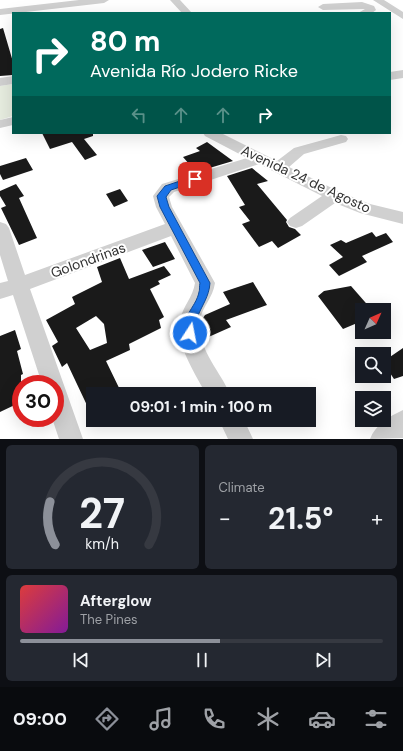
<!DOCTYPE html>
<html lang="en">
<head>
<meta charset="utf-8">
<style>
	body { margin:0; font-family:"DM Sans",sans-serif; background:#242831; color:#f1f3f6; height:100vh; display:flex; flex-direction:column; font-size:15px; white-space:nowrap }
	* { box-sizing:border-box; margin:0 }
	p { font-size:13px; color:#9ea1a6 }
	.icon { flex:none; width:22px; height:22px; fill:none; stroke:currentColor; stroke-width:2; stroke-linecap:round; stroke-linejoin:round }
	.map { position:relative; height:439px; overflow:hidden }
	.drawer { display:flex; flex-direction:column; gap:6px; padding:6px; background:#0d0f14; flex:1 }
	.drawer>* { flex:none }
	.top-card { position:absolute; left:12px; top:12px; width:379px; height:122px; border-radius:0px; box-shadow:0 4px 16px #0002; background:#00695c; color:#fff; overflow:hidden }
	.needle { width:26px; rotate:45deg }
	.tools { position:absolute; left:355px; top:303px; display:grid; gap:8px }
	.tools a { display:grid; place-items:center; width:36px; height:36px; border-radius:0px; background:#171b24; box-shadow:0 4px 16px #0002; font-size:20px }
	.speed { position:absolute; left:12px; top:375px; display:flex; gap:8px; font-size:20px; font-weight:700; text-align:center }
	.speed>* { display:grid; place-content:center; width:52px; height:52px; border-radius:50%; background:#171b24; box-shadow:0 4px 16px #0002; line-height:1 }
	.speed .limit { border:6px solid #d22; background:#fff; color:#111 }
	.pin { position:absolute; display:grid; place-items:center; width:34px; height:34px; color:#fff; margin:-17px; border-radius:8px; box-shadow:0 2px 6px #0006 }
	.me { position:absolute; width:44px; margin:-22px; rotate:11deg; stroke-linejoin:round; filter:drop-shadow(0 0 3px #0008) }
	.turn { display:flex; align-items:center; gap:14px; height:84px; padding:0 12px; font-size:18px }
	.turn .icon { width:52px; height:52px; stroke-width:2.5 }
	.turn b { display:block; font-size:28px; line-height:34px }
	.lanes { display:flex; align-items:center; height:38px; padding:0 12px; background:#0003; justify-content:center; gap:20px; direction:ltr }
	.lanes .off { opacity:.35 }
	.big { font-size:30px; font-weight:700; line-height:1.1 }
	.drawer .widget { flex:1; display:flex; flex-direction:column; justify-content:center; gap:6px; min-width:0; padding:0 14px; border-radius:6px; background:#242831 }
	.drawer .dial { align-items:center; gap:0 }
	.dial svg { height:104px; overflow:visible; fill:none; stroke:#363941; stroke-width:7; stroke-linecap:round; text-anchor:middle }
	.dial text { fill:#f1f3f6; stroke:none }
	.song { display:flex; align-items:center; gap:12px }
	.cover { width:48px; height:48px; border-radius:6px; background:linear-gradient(135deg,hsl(0 70% 55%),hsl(290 70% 35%)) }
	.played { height:4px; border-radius:2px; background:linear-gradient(90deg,#8c9099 55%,#363941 55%) }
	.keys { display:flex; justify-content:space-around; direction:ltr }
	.heat { display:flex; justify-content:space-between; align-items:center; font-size:22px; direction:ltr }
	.drawer .tiles { flex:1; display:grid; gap:6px; grid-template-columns:1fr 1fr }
	.widget:last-child { grid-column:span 2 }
	.trip { position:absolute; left:86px; top:387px; width:230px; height:40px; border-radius:0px; background:#171b24; box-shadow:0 4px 16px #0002; font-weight:700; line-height:40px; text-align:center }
	.menu { display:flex; height:64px; justify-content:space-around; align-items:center; background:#090b0e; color:#9ea1a6 }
	.menu .icon { width:28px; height:28px }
	.menu .selected { color:#8c9099 }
	.menu b { font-size:18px; color:#f1f3f6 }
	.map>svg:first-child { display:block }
	.green { fill:#e6ecdf }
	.building { fill:#1a1a1a; fill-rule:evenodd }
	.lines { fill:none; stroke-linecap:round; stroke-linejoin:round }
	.minor { fill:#d0d0d0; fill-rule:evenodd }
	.route { fill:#1a73e8; stroke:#114b97 }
	.labels { text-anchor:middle; stroke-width:4; stroke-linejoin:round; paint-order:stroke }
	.street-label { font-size:14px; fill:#333; stroke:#fff }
</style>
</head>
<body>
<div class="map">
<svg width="403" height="439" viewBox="0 0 403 439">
	<rect width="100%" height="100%" fill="#fff"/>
	<path class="green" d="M13,84V116L0,120V86Z"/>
	<path class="building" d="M3,28L13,62V75L0,76V29Z
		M42,133H93V136L84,139L97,155L85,160L72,142L50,149Z
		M207,142L233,161L196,172L183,157L200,151L196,148Z
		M26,158L33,170L3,180L0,174V166Z
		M252,168L268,181L257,184L287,220L286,222L289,227L295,229L301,235L278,248L272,241L259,247L242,224L250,221L239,207L245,205L227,176Z
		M16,184L24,196L19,198L37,238L19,245L1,208L6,206L0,196V191Z
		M120,189L128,201L114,207L106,194Z
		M372,232L376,237L386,233L393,242L362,256L367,262L339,276L329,265L343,257L330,245L341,240L346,243Z
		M165,242L175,259L153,267L142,250Z
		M120,258L129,279L164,266L171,275L158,281L160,284L150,289L164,317L159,320L161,328L129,344L130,350L106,361L122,394H93V418L67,363L62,367L52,346L58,342L46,320L75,304L72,297L102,282L97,267ZM96,316L104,324L107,343L90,350L76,328Z
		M253,282L267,305L226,320L231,327L204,339L201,330V321L205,315L230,304L223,292Z
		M351,286L372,310H362V321L343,329L318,296L324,291Z
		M15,330L21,349L17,351L23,374L21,375V402L0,412V336Z
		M403,348V376L394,379L384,364V361Z"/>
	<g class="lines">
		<path class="minor" d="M79,0H109L104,3L0,15V9Z
			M170,0H180L192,13H182Z
			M373,0H384L403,12V19Z
			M362,2L374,6L376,10L372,13H358L365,9L323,10L318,7L323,4Z
			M403,70V78L390,80V72Z
			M13,76V84L0,86V78Z
			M13,117V125L0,128V120Z
			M203,133H221L277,161L294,148L341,135L346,136L348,139L346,142L304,154L289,167L340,192L370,204L403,212V224L360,213L335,203L302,226L296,228L290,226L287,222L290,218L322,196L259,164L174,192L169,197L172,207L215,283C213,298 202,307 200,320C196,347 220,371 230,394H206C195,373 175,344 180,320C183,306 193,297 195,283L171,236L30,289L83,439H59L52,418H55V384H42L13,295L0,299V283L8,281L0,255V222L6,224L9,228L25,275L165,224L156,207L153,196L162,184L247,158L205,136Z
			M403,410V438L370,439C375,425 390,416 403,410Z
			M219,420H244L253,439H228Z"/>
	</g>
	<path class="route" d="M195,176L198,177V181L171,190L166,197L169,207L210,283C209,297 202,305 197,318C194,324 197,330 194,336L190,338L186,336C178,319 196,308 199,292C200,290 199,286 200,283L160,207L157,196L165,186Z"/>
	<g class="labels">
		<g class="street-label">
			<text transform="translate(306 179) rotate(25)" y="5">Avenida 24 de Agosto</text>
			<text transform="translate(88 260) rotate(-20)" y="5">Golondrinas</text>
		</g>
	</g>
</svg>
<div class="tools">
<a><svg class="needle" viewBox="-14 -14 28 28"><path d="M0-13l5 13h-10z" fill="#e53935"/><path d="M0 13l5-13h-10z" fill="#9ea1a6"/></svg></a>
<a><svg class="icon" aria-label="search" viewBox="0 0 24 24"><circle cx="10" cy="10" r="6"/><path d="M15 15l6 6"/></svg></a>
<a><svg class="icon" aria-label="layers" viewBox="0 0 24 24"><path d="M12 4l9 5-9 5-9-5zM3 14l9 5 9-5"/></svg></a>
</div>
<div class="speed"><div class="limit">30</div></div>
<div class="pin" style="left:195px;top:179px;background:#d93025"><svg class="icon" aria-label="arrive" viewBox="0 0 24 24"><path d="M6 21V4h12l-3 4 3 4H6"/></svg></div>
<svg class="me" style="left:190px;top:333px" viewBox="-20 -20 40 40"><circle r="17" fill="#1a73e8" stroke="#fff" stroke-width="3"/><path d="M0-11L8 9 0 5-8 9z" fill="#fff"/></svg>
<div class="trip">09:01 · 1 min · 100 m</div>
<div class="top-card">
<div class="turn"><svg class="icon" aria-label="right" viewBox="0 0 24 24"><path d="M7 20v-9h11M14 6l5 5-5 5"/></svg><div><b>80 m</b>Avenida Río Jodero Ricke</div></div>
<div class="lanes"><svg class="icon off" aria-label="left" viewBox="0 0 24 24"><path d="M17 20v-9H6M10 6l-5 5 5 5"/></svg><svg class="icon off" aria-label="ahead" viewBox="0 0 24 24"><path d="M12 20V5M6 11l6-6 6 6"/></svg><svg class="icon off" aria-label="ahead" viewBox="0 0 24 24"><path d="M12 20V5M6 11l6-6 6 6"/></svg><svg class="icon" aria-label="right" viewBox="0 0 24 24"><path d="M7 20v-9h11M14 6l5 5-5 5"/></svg></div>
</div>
</div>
<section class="drawer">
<div class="tiles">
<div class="widget dial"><svg viewBox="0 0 100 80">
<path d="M14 69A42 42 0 1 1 86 69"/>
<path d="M14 69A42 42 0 0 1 10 36" stroke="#8c9099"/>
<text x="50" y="56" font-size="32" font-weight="700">27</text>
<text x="50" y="72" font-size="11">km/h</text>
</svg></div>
<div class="widget"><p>Climate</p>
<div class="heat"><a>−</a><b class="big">21.5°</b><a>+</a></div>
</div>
<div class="widget">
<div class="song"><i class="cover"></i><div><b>Afterglow</b><p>The Pines</p></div></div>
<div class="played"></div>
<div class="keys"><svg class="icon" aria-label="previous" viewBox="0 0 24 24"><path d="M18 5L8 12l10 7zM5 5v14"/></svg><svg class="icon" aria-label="pause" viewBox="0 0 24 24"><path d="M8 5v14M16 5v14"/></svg><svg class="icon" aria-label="next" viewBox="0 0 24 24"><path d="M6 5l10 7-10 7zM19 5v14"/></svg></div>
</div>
</div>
</section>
<nav class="menu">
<b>09:00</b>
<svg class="icon selected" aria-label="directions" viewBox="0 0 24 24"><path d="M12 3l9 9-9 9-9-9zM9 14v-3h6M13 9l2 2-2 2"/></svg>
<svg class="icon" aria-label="music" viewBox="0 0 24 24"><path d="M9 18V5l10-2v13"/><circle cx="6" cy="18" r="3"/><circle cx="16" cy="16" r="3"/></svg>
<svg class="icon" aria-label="phone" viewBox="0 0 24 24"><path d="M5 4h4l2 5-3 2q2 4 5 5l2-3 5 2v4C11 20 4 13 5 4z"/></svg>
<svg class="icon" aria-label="climate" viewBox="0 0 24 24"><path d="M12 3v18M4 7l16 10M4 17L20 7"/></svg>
<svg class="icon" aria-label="car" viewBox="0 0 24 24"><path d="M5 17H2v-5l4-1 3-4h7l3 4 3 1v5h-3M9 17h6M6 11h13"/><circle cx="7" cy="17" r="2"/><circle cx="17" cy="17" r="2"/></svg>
<svg class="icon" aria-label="filters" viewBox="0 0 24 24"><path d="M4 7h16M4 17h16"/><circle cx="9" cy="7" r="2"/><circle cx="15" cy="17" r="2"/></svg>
</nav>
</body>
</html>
